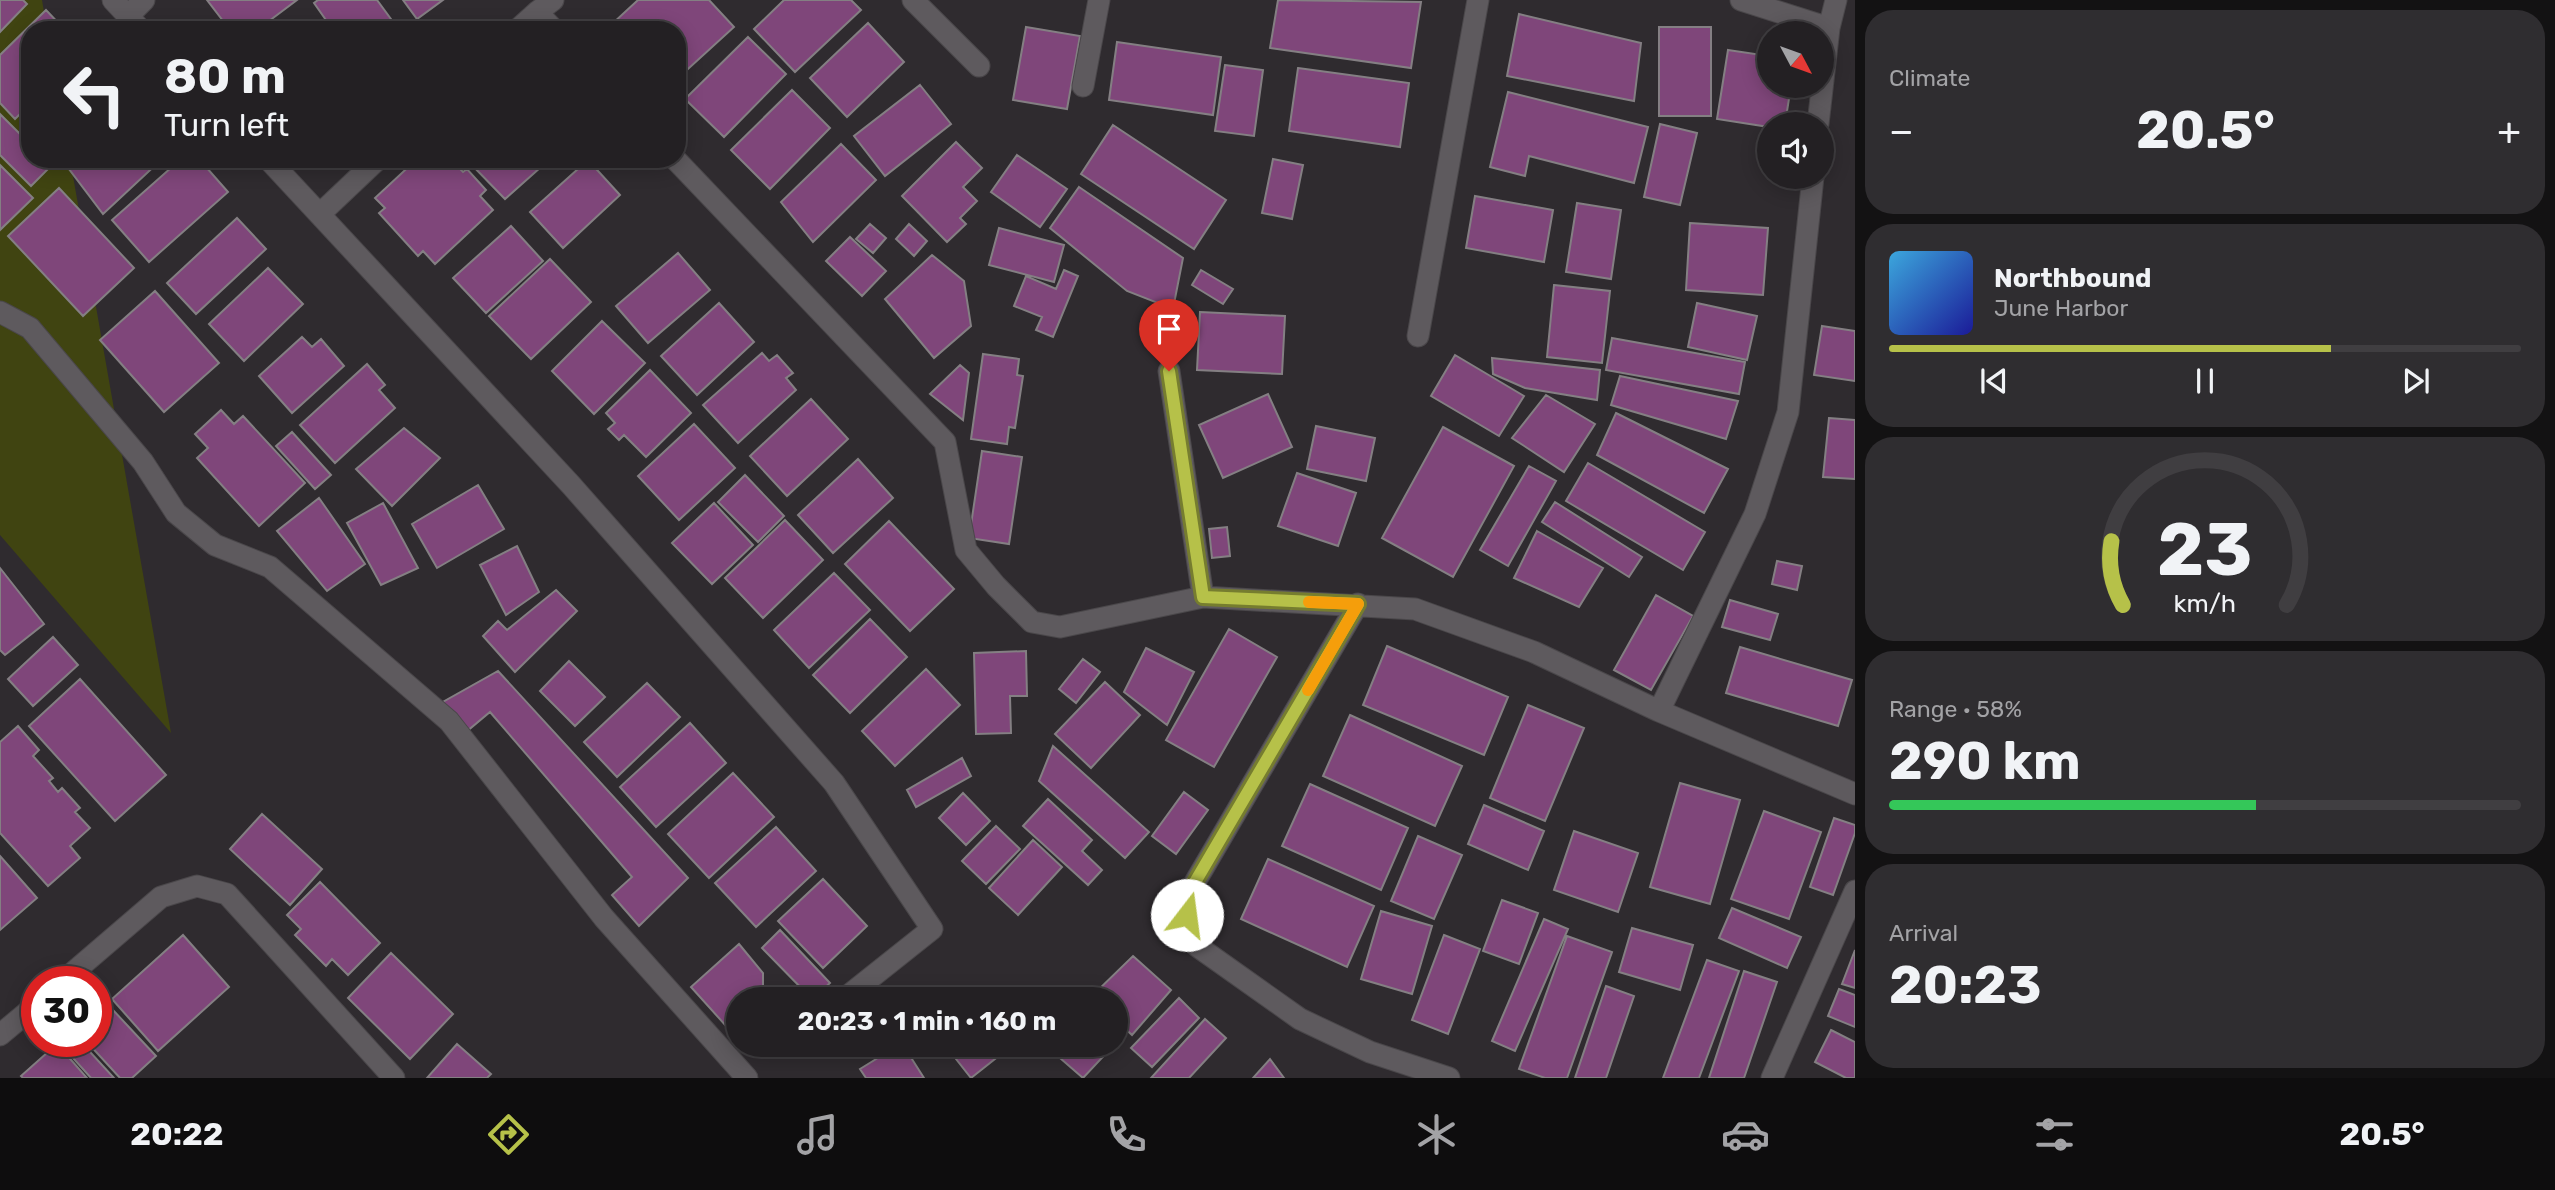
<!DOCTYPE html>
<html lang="en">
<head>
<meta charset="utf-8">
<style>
	body { margin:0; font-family:Rubik,sans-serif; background:#2f2d30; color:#f1f3f6; height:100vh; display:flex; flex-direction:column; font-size:26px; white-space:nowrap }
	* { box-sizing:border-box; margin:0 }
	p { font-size:23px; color:#a3a3a6 }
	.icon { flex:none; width:38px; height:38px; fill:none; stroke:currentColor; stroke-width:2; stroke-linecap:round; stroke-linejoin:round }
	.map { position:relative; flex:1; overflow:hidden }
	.sheet { display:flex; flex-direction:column; gap:10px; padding:10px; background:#131213; width:700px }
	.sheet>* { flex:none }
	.top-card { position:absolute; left:21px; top:21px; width:665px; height:147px; border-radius:28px; box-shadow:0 4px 18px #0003,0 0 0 2px #403e41; background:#232023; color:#f1f3f6; overflow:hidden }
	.needle { width:46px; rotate:131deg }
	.fabs { position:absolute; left:1757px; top:21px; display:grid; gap:14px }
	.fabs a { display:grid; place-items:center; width:77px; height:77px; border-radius:50%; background:#232023; box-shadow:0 4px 18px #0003,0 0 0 2px #403e41; font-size:35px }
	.speed { position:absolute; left:21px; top:966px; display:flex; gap:14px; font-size:35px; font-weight:700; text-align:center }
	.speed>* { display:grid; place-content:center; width:91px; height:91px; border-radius:50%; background:#232023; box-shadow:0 4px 18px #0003,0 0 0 2px #403e41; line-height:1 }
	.speed .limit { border:10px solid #d22; background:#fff; color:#111 }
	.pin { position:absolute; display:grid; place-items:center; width:60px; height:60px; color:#fff; margin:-72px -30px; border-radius:50% 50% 50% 0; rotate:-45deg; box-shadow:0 0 7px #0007 }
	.pin .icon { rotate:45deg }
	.me { position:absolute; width:77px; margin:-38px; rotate:15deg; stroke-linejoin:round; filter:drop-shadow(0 0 5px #0008) }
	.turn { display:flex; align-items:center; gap:24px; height:147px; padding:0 28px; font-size:32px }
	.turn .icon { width:91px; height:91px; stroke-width:2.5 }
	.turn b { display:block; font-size:49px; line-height:60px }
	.big { font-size:52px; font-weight:700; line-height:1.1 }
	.sheet .widget { flex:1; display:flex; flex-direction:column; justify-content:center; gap:10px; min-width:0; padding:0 24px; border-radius:28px; background:#2f2d30 }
	.sheet .dial { align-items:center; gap:0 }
	.dial svg { height:182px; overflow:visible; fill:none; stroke:#403e41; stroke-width:7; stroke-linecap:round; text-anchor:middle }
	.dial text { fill:#f1f3f6; stroke:none }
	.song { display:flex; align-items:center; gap:21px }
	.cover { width:84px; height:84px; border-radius:10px; background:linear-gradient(135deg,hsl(200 70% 55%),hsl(240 70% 35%)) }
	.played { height:7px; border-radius:4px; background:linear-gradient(90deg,#b6c149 70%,#403e41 70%) }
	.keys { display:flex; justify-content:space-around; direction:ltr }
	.heat { display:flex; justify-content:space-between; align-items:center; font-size:38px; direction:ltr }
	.charge { height:10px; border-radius:5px; background:linear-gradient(90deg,#34c759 58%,#403e41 0) }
	.trip { position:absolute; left:726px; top:987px; width:402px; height:70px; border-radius:35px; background:#232023; box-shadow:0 4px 18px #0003,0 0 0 2px #403e41; font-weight:700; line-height:70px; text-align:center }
	.tabs { display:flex; height:112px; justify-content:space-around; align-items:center; background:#0e0d0e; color:#a3a3a6 }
	.tabs .icon { width:49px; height:49px }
	.tabs .selected { color:#b6c149 }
	.tabs b { font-size:32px; color:#f1f3f6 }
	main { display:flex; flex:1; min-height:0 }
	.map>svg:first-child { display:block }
	.green { fill:#404411 }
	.building { fill:#7f467a; stroke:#847f83; stroke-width:2 }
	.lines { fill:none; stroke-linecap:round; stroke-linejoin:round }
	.street-casing { stroke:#4a474a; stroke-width:23 }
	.street { stroke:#5e5a5e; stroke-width:21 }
	.route-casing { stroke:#767d2f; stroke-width:18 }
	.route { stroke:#b6c149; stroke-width:12 }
	.slow { stroke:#f59e0b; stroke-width:12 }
</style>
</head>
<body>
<main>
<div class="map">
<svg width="1855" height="1078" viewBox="0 0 1855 1078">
	<rect width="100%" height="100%" fill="#2f2b2f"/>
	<path class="green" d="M0,0H42L47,30H30V159H70L171,733L0,535Z"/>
	<path class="building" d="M0,0H23L27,4L0,32Z
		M207,0H297L257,30H230Z
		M318,0H377L399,30H333L314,3Z
		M403,0H443L417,19Z
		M638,0H709L734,27L677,79V30H618L612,24Z
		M784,0H851L861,10L795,72L754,29Z
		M1278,0L1421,2L1411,68L1270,48Z
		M46,10L65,30H30V104L15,119L0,103V55Z
		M1519,14L1641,43L1634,101L1507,76Z
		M868,23L904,62L847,117L810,78Z
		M1026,27L1080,36L1067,109L1013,100Z
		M1659,27H1711V116H1659Z
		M748,37L786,74L724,137L685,99Z
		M1117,42L1221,57L1213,115L1109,100Z
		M1728,50L1769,56V86H1791L1785,124H1769V127L1717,119Z
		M1225,65L1263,70L1254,136L1215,131Z
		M1298,68L1409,83L1400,147L1289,131Z
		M920,85L951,124L885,176L854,136Z
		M792,90L830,128L770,189L731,150Z
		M1508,92L1648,127L1634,183L1529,156L1525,176L1490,167Z
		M0,114L30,144V159H45L51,166L31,186L0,155Z
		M1660,124L1697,133L1680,205L1644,197Z
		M1113,125L1226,200L1194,249L1081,174Z
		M956,142L982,168L963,187L977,201L960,218L966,224L947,242L902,196Z
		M841,144L876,180L813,242L781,202Z
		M1017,155L1067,189L1040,227L991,192Z
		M79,159H162L103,214L69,169Z
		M181,159H199L228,192L149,262L112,220Z
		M417,159H456L455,164L463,172L467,169L486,190L480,196L493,210L435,264L423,251L418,256L379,213L385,208L375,198Z
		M466,159H550L505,199Z
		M1273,159L1303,165L1292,219L1262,213Z
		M588,160L620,195L563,248L530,212Z
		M0,165L33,198L0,230Z
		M1079,187L1183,258L1173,309L1127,291L1050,228Z
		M59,188L134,268L83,316L8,236Z
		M1475,196L1553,210L1544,262L1466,248Z
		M1577,203L1621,210L1611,279L1566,272Z
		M237,218L266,249L196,314L167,283Z
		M1690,223L1768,228L1763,295L1686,290Z
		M870,224L886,238L873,253L856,239Z
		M909,224L927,241L914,256L896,239Z
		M511,226L543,261L486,313L453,278Z
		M999,228L1064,245L1054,282L989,265Z
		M850,237L886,271L862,296L826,261Z
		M678,253L710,290L648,343L616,306Z
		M932,255L964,281L971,326L934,358L885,299Z
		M550,259L591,302L531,359L489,316Z
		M268,268L303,304L244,361L209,324Z
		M1064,270L1078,276L1053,337L1036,330L1042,317L1014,306L1026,276L1056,289Z
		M1201,270L1233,289L1223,304L1192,285Z
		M1554,285L1610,291L1602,363L1547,357Z
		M155,291L219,363L164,412L100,340Z
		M719,303L754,342L697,395L661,356Z
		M1697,303L1757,316L1747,360L1688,347Z
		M1200,312L1285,316L1282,374L1197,370Z
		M602,321L645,363L594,414L552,371Z
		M1822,326L1855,331V381L1814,375Z
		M302,337L312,347L321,339L344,366L292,413L259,376Z
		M1612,338L1745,362L1739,394L1606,370Z
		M762,353L769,361L777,355L793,373L786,378L796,390L738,443L703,405Z
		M983,354L1019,359L1017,375L1023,376L1015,428L1009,427L1007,444L971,439Z
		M1455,355L1524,396L1499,436L1431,396Z
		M1492,358L1600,370L1597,400L1525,388L1493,374Z
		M367,364L385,385L379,390L395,408L335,463L300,425Z
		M960,365L969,373L963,420L930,394Z
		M650,370L691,413L646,457L624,435L619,440L608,429L615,423L606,413Z
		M1620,376L1738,401L1726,439L1611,405Z
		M1268,394L1292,447L1223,478L1199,425Z
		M1546,395L1595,424L1564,472L1512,438Z
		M811,399L848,439L787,496L750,456Z
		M221,410L234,424L243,416L305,483L259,526L197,458L208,448L195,434Z
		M1616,413L1728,469L1704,513L1597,455Z
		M1829,418L1855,420V479L1823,477Z
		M694,424L735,468L679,520L638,476Z
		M1316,426L1375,438L1366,481L1307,469Z
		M1443,427L1514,466L1453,577L1382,538Z
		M404,428L440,458L392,506L356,469Z
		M292,432L331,475L315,489L276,446Z
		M982,451L1022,457L1009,544L969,538Z
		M858,459L893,498L833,553L798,515Z
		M1588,463L1705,532L1683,570L1566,501Z
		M1529,466L1556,481L1508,566L1480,550Z
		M1297,473L1356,493L1338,546L1278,526Z
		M745,475L784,516L758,542L718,502Z
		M478,485L504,529L437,568L412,524Z
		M319,498L365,564L327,591L277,531Z
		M1555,502L1642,557L1629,577L1542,522Z
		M383,503L418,568L381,585L347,523Z
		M714,503L753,545L712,584L672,543Z
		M785,520L823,560L763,618L725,578Z
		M889,521L954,589L910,631L845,564Z
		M1227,527L1230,556L1212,558L1209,529Z
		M1537,531L1603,568L1579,607L1514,578Z
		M517,546L539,592L506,615L480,565Z
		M1777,561L1802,566L1797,590L1772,584Z
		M0,568L44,624L5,655L0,650Z
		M834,573L870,610L809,668L774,630Z
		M556,590L577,611L515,672L483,636L498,621L507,630Z
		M1656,595L1693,616L1651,690L1614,670Z
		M1730,600L1778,614L1770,640L1722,627Z
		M870,619L907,657L850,713L813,675Z
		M1229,629L1277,657L1214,767L1166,740Z
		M53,637L78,665L33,706L8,679Z
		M1387,646L1508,697L1484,755L1363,705Z
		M1740,647L1852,680L1838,726L1726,693Z
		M1146,648L1194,672L1167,725L1124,692Z
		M1026,651L1027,696H1010L1011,733L976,734L974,653Z
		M1083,659L1100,672L1076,703L1059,689Z
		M569,661L605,697L575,726L540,691Z
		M926,669L960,705L895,766L862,731Z
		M498,671L688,878L639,926L612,895L632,877L490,712L466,732L441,703Z
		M80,679L166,775L115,821L29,726Z
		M1105,682L1140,715L1091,768L1055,734Z
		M647,683L680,717L617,777L584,742Z
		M1528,705L1584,728L1545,821L1490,798Z
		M1350,715L1462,766L1435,826L1323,776Z
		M690,723L726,763L656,827L620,787Z
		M18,726L39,750L33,756L53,778L49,781L58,792L62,788L80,808L75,812L90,828L70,846L80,858L48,886L0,833V742Z
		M1053,746L1149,832L1125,858L1039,781Z
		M962,758L971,776L916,807L907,790Z
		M733,773L774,817L709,878L668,834Z
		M1680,783L1740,800L1710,904L1650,887Z
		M1310,784L1408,828L1381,890L1282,846Z
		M1184,792L1208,810L1176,854L1152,836Z
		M963,793L990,821L966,845L939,818Z
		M1048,799L1092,840L1082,851L1102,870L1088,885L1023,826Z
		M1484,805L1544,831L1528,870L1468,844Z
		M1764,811L1821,832L1789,919L1731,899Z
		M262,814L322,869L290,905L230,849Z
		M1834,818L1855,825V833L1833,895L1810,887Z
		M996,826L1020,849L986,884L962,861Z
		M776,827L816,871L756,927L715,883Z
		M1574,831L1638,853L1618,912L1554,890Z
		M1418,836L1462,855L1434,919L1391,901Z
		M1033,840L1062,867L1018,915L989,888Z
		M0,856L37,898L0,930Z
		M1268,859L1374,906L1347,967L1241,919Z
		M823,879L867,926L823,968L778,921Z
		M320,882L380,943L348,975L332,959L326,966L295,935L301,929L287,915Z
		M1502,900L1538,913L1519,964L1483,951Z
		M1732,908L1801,937L1787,968L1719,938Z
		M1381,911L1432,926L1412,994L1361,979Z
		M1544,919L1568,929L1515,1051L1492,1041Z
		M1632,928L1693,945L1680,990L1619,972Z
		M780,930L830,983L812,999L762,948Z
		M183,935L229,987L158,1051L112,999Z
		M1444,935L1480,949L1448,1034L1412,1020Z
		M1567,936L1612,952L1567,1078H1545L1519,1069Z
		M739,944L763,973V999H738L736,1037L691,987Z
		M1855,950V988L1842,984Z
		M391,953L453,1014L410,1059L348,998Z
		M1133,956L1171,990L1132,1035L1116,1020V999H1097L1093,995Z
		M1707,960L1739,971L1699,1078H1663Z
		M1744,971L1777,982L1744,1078H1709Z
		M1606,986L1634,996L1606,1078H1575Z
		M948,988L957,999H934Z
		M1839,989L1855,995V1027L1828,1016Z
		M98,994L156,1056L132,1078H120L86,1041H96Z
		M1179,998L1199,1018L1152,1067L1131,1048Z
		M1205,1019L1226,1038L1189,1078H1151Z
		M1831,1030L1855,1042V1078H1846L1815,1062Z
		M72,1041H80L114,1078H91L64,1048Z
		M57,1044L87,1078H23L21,1076Z
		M457,1044L491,1074L487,1078H427Z
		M899,1045H903L924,1078H866L860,1069Z
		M945,1045H993L1000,1055L971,1078Z
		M1045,1045H1112L1113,1046L1083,1078Z
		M1270,1059L1284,1078H1253Z"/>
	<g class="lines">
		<g class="street-casing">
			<path id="street" d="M113,0L141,30
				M553,0L537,12L554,30
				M913,0L979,66
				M1741,0L1829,28
				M128,16L144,0
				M517,30L537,12
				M1083,86L1099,0
				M1818,124L1829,28L1836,0
				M268,159L571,485L834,783L932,929L844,999
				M675,159L945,442L966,550L996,586L1032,622L1060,627L1203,597L1415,609L1534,652L1659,711L1855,794
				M321,213L378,159
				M0,312L30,328L143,462L176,513L215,545L270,567L449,721L604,918L747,1078
				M1418,336L1478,0
				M1169,371L1203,597
				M1358,604L1191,889L1187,915L1197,946L1300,1019L1370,1052L1449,1078
				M1659,711L1755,514L1788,412L1813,177
				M62,982L161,897L197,886L227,894L394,1078
				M0,1035L37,1004
				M786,1045H787
				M1772,1078L1855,891"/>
		</g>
		<use href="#street" class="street"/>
	</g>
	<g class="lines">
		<g class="route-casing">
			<path id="route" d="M1169,371L1203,597L1358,604L1191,889L1187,915"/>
		</g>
		<use href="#route" class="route"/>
		<path class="slow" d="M1308,690L1358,604L1309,602"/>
	</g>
</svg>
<div class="fabs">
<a><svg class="needle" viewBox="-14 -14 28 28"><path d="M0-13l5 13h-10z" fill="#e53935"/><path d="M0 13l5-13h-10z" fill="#a3a3a6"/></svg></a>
<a><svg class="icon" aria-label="sound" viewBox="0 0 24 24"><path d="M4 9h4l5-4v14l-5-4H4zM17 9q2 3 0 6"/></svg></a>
</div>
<div class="speed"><div class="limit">30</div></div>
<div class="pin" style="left:1169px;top:371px;background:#d93025"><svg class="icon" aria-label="arrive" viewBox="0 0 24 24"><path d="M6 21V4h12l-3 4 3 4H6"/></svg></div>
<svg class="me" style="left:1187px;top:915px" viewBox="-20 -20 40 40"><circle r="19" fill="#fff"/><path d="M0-13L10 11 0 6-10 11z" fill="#b6c149"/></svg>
<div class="trip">20:23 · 1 min · 160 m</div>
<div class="top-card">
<div class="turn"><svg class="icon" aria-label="left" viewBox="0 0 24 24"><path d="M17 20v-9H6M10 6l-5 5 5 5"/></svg><div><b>80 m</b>Turn left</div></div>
</div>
</div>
<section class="sheet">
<div class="widget"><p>Climate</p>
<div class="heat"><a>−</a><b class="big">20.5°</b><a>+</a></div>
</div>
<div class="widget">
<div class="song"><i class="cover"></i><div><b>Northbound</b><p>June Harbor</p></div></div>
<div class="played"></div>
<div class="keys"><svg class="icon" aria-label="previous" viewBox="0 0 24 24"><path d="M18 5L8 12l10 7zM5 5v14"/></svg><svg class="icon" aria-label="pause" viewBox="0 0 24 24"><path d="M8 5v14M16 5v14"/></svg><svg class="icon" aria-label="next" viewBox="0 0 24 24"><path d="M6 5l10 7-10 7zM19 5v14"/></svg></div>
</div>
<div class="widget dial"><svg viewBox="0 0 100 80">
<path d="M14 69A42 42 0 1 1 86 69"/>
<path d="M14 69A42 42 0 0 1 9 41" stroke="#b6c149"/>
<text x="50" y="56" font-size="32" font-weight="700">23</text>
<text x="50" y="72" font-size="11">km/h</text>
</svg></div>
<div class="widget"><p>Range · 58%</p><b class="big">290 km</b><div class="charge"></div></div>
<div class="widget"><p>Arrival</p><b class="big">20:23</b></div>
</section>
</main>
<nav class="tabs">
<b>20:22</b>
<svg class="icon selected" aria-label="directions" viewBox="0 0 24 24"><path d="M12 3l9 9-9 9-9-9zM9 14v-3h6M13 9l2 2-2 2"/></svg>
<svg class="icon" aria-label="music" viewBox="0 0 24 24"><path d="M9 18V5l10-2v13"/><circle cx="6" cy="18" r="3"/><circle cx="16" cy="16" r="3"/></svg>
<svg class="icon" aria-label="phone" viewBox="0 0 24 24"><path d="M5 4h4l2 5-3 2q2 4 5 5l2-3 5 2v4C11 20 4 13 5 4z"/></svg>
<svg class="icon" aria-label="climate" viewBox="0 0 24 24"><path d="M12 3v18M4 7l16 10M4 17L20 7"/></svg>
<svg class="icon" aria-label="car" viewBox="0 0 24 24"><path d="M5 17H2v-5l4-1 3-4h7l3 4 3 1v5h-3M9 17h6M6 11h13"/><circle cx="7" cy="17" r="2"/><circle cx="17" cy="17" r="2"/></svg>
<svg class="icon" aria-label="filters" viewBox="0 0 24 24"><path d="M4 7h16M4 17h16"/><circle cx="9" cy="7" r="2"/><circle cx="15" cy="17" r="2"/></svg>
<b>20.5°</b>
</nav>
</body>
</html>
